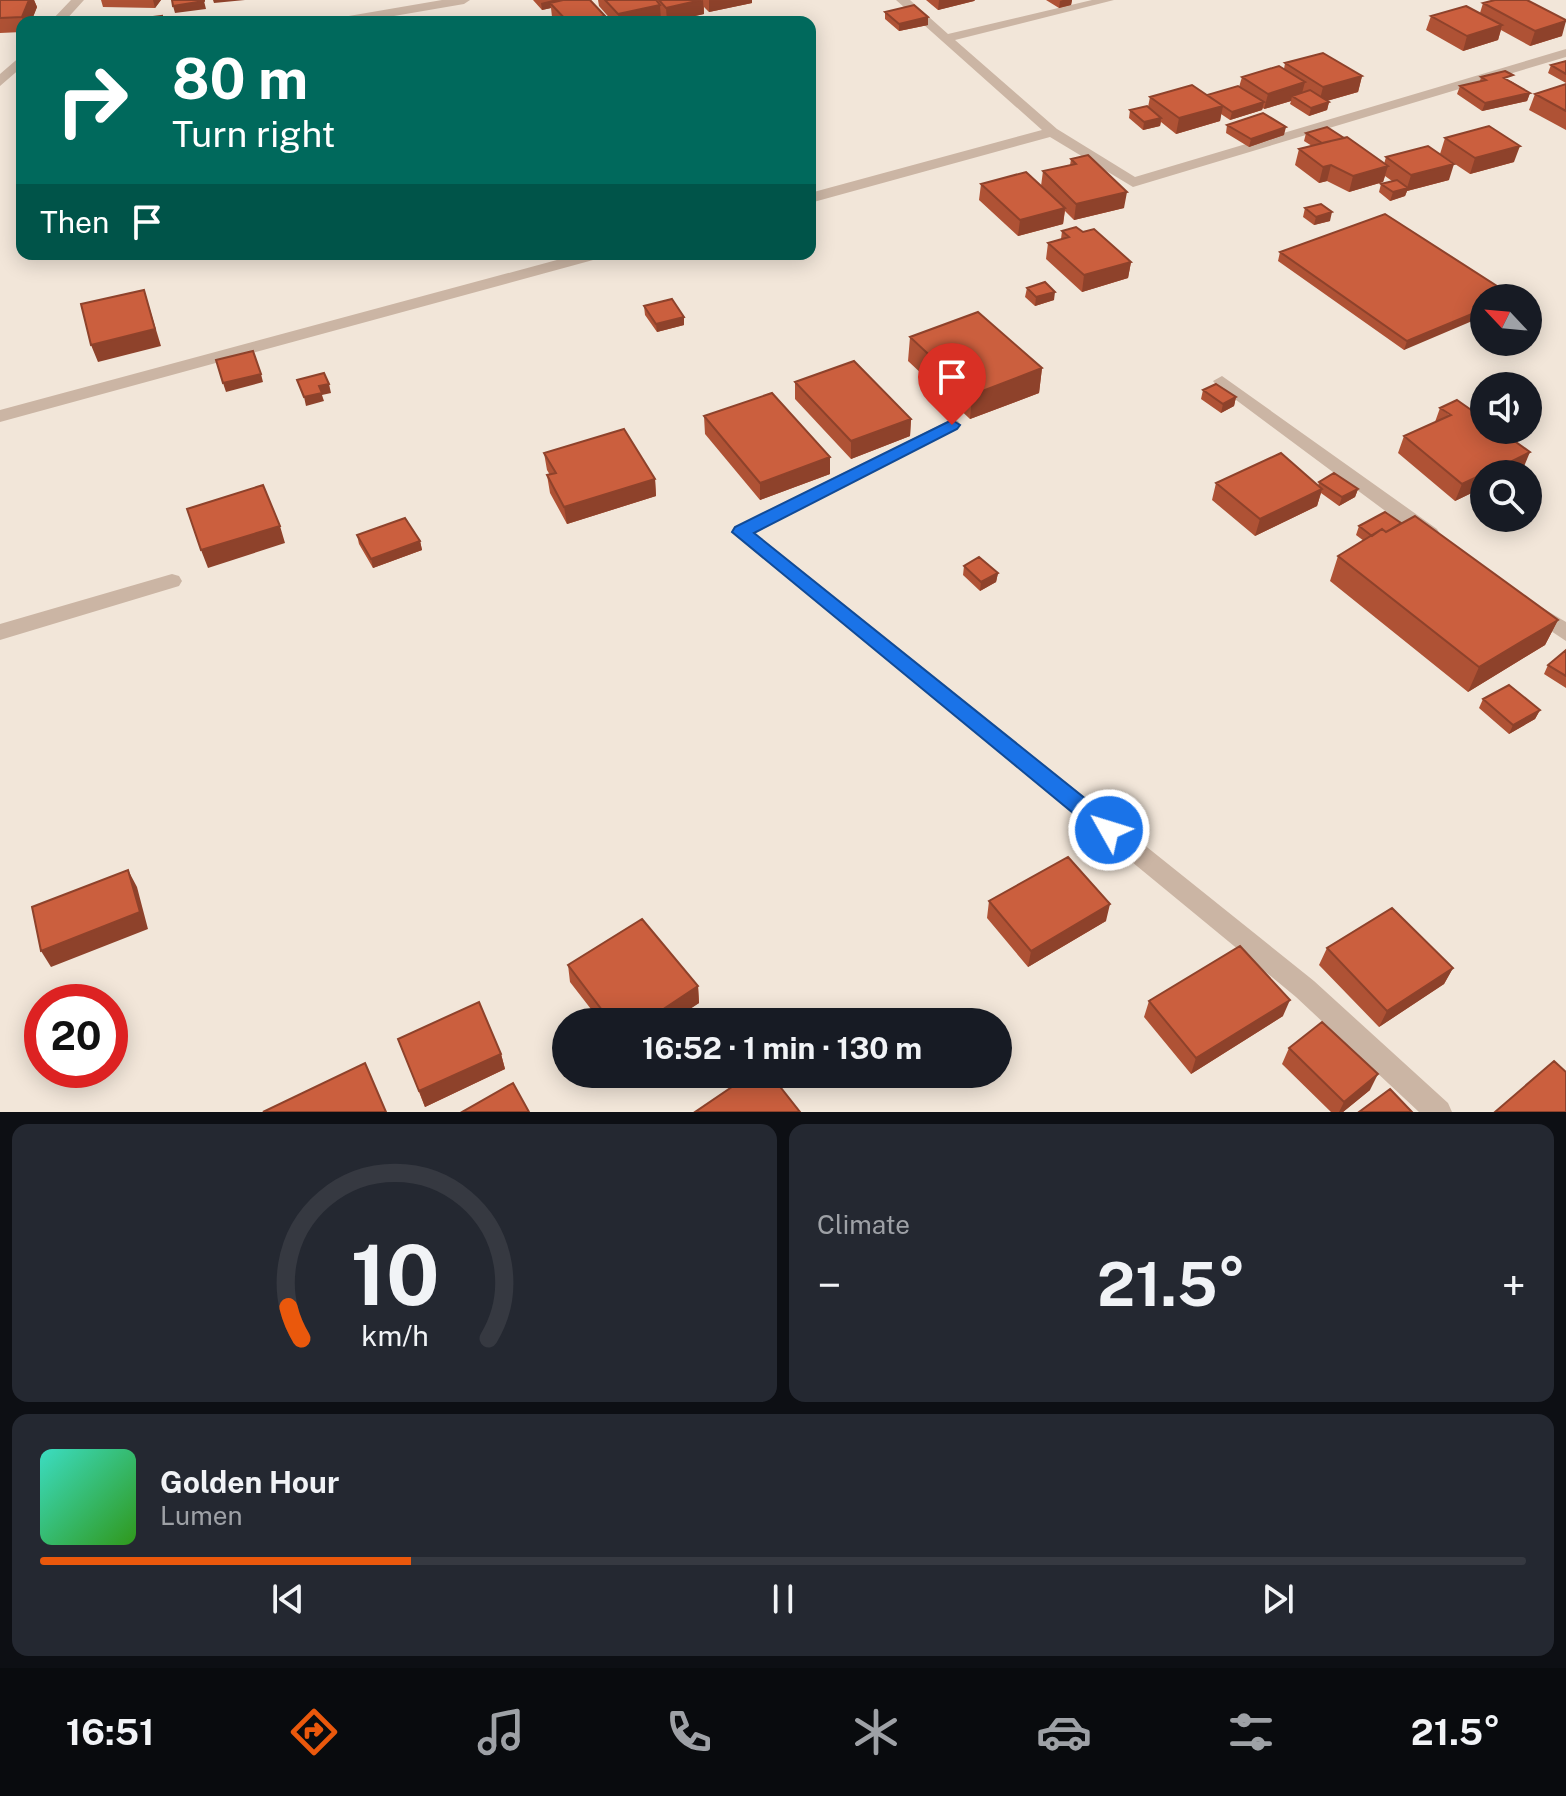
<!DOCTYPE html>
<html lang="en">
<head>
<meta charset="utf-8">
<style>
	body { margin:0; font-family:"Public Sans",sans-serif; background:#242831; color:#f1f3f6; height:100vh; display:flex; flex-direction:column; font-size:30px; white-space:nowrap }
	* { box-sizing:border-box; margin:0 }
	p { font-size:26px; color:#9ea1a6 }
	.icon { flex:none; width:44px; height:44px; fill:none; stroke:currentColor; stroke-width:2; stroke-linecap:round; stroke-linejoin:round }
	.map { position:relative; height:1112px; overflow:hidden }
	.sheet { display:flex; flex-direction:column; gap:12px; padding:12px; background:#0d0f14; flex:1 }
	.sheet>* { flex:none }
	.guide { position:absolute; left:16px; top:16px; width:800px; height:244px; border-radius:16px; box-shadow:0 4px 20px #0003; background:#00695c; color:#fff; overflow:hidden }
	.needle { width:52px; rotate:296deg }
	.tools { position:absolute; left:1470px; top:284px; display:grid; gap:16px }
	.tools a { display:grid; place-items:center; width:72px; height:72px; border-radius:50%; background:#171b24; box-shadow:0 4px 20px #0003; font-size:40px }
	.speed { position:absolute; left:24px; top:984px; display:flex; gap:16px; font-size:40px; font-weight:700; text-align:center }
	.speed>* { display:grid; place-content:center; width:104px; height:104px; border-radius:50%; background:#171b24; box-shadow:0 4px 20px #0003; line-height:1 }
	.speed .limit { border:12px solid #d22; background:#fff; color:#111 }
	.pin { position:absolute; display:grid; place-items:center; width:68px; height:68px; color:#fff; margin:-82px -34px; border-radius:50% 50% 50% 0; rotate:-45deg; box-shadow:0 0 8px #0007 }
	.pin .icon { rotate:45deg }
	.me { position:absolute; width:88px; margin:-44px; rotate:309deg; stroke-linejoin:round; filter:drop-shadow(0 0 6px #0008) }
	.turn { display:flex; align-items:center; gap:28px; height:168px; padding:0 24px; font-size:36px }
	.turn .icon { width:104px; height:104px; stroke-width:2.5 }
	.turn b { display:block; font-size:56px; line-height:68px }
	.then { display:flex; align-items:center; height:76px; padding:0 24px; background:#0003; gap:16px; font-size:30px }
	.big { font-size:60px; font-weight:700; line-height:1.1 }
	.sheet .tile { flex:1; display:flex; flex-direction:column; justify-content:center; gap:12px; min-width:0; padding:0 28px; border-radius:16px; background:#242831 }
	.sheet .dial { align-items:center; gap:0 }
	.dial svg { height:208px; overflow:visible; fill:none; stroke:#363941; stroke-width:7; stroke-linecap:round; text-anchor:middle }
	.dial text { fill:#f1f3f6; stroke:none }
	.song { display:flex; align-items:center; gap:24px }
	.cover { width:96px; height:96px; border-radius:12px; background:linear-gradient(135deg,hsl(170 70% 55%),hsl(110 70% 35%)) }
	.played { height:8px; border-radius:4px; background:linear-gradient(90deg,#ea580c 25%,#363941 25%) }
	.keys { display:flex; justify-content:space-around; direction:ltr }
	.heat { display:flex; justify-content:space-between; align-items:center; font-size:44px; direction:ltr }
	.sheet .tiles { flex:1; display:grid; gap:12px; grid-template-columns:1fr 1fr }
	.tile:last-child { grid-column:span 2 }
	.trip { position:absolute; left:552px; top:1008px; width:460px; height:80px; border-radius:40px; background:#171b24; box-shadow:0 4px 20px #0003; font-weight:700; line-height:80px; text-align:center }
	.menu { display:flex; height:128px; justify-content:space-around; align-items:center; background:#090b0e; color:#9ea1a6 }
	.menu .icon { width:56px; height:56px }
	.menu .current { color:#ea580c }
	.menu b { font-size:36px; color:#f1f3f6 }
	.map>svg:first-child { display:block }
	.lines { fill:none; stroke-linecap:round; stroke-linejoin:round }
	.minor { fill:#cbb5a4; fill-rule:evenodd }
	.wall { fill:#af5235 }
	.shaded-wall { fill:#8e422b }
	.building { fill:#cb5f3e; stroke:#8e422b; stroke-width:2 }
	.route { fill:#1a73e8; stroke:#114b97; stroke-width:2 }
</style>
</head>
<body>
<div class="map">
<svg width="1566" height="1112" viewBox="0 0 1566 1112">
	<rect width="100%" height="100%" fill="#f2e6d9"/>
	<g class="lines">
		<path class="minor" d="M71,0H84L64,22H50Z
			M442,0H470L464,4L359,22H330L337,18Z
			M896,0H910L948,34L1092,0H1114L955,40L1057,129L1135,177L1566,49V57L1133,187L1050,137L810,203V193L1042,130Z
			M22,55V67L0,86V74Z
			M579,254H606L604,257L0,422V410Z
			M1222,376L1437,529L1440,534L1437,539H1423L1216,385L1213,381Z
			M952,419L958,421L961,425L958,429L755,533L1314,981L1448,1103L1452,1112H1419L1296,997L731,532L734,527Z
			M172,574L179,576L182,581L179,586L0,640V624Z
			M1534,603L1566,622V641L1527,615L1524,610L1527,605Z"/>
	</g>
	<path class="wall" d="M0,0H34L37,7L31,22H22V32L0,33Z
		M101,0H161L155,8L103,7Z
		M533,0H590L605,16L606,22H556L552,17L551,8L542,10Z
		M598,0H752V3L709,12L704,7V14L669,22H667L661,16V20L652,22H613L599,6Z
		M926,0H975L974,1L938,10Z
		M1046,0H1072L1071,5L1059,8Z
		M1483,3L1562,36L1530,46L1501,30L1498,40L1463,51L1426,30L1431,16L1480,13Z
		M885,12L928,17V25L899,31L885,19Z
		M1566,61V83L1548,73L1551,65Z
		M1285,63L1362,76L1358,92L1327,101L1329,102L1327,110L1309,116L1290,104L1291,101L1264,109L1263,108L1262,110L1230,120L1221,114L1220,121L1176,134L1161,122L1160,126L1143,130L1129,118L1130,110L1148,107L1150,97L1207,95L1239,87L1242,77L1284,69Z
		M1481,77L1511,81L1530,93L1527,101L1482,111L1457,94L1460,86L1480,81Z
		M1566,84V130L1529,110L1535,94Z
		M1227,125L1284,135L1249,147L1226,133Z
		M1306,133L1384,164L1386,157L1449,180L1407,191L1405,196L1390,201L1379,192L1381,184L1392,181L1385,176L1383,182L1349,192L1327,181L1319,183L1295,165L1299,149L1312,146L1304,141Z
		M1445,138L1514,162L1470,174L1440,154Z
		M1071,159L1124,208L1074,220L1065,211L1063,224L1018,236L979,200L981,184L1041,186L1043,171L1070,165Z
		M1305,208L1330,221L1314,225L1303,217Z
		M1062,231L1083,232L1131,262L1128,278L1082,292L1046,259L1048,243L1061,239Z
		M1280,252L1514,297V298H1484L1404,350L1278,261Z
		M1027,288L1054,300L1035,306L1025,297Z
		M644,306L684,317V325L657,332L645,315Z
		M910,337L1042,368L1039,393L970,419L908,361Z
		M795,382L911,419L910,436L851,459L795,399Z
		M1203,390L1236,397L1234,406L1221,413L1201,399Z
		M1440,408L1523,469L1513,474H1484V487L1455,501L1398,453L1404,436L1435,422Z
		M704,416L830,474L760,500L705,434Z
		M544,453L655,479L656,496L567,524L550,493L547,475H550L547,470Z
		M1319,482L1358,489L1355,497L1339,506L1321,493L1317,506L1255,536L1212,500L1216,483L1318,486Z
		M1401,523L1558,620L1545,645L1468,692L1330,581L1338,556L1364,541L1356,535L1359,526Z
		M357,535L420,541L422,550L373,568L359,544Z
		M964,566L998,573L996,582L980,591L963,575Z
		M1566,650V688L1544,674L1548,665Z
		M1483,699L1540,710L1535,719L1509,734L1479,708Z
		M989,901L1106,921L1028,967L987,918Z
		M1327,948L1453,968L1444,984L1379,1027L1319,965Z
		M568,965L698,986L699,1003L670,1022H601L570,982Z
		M1149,1001L1283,1016L1191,1074L1144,1017Z
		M398,1039L501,1054L505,1069L425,1107Z
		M1289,1048L1370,1090L1343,1112H1331L1282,1064Z"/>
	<path class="shaded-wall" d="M29,0H34L37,7L31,22H23L22,17Z
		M153,0H161L155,8Z
		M213,0H245L214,3Z
		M553,0H576L550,3L551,8L542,10L541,3Z
		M703,0L704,14L667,22L666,8Z
		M709,0H752V3L709,12Z
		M939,0H975L974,1L938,10Z
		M1063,0H1072L1071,5L1059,8L1060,1Z
		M204,1L206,9L175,13L173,6Z
		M660,5L661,20L652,22H619L618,14Z
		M605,16L606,22H577Z
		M928,17V25L899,31V24Z
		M1566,21L1562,36L1530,46L1535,31Z
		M1502,25L1498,40L1463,51L1467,36Z
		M1362,76L1358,92L1319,103L1323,87Z
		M1305,82L1301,97L1292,96L1291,101L1264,109L1268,94Z
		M1530,93L1527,101L1482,111L1485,103Z
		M1264,102L1262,110L1230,120L1232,112Z
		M1329,102L1327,110L1309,116L1311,108Z
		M1223,106L1220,121L1176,134L1179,118Z
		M1161,118L1160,126L1143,130L1144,122Z
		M1286,127L1284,135L1249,147L1251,139Z
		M1520,146L1514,162L1470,174L1475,158Z
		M1454,164L1449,180L1407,191L1405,196L1390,201L1393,192L1407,188L1411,175Z
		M1331,165L1327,181L1319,183L1323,167Z
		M1388,166L1383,182L1349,192L1353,176Z
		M1127,192L1124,208L1074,220L1076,204Z
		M1065,208L1063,224L1018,236L1020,220Z
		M1332,212L1330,221L1314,225L1316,217Z
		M1131,262L1128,278L1082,292L1084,275Z
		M144,290L161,346L98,362L91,345Z
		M1055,292L1054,300L1035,306L1036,297Z
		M1484,309V316L1404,350L1407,341Z
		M684,317V325L657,332L656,324Z
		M1042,368L1039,393L970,419L972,395Z
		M261,374L263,382L226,392L223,383Z
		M329,384L331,393L322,395L324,401L306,406L304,397L319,386Z
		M1236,397L1234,406L1221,413L1223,404Z
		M911,419L910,436L851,459V441Z
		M1530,452L1523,469L1513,474H1500L1512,461Z
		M830,457V474L760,500V483Z
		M1496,468L1493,474H1484V487L1455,501L1462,484Z
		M655,479L656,496L567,524L564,507Z
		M1322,489L1317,506L1255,536L1260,519Z
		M1358,489L1355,497L1339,506L1342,497Z
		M280,526L285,543L208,568L201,550Z
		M420,541L422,550L373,568L371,559Z
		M998,573L996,582L980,591L981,582Z
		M1558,620L1545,645L1468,692L1479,667Z
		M1540,710L1535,719L1509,734L1513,725Z
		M128,870L137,887L148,929L51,967L41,951Z
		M1110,904L1106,921L1028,967L1031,951Z
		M1453,968L1444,984L1379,1027L1387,1011Z
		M698,986L699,1003L670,1022H644Z
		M1290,1000L1283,1016L1191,1074L1196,1058Z
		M501,1054L505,1069L425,1107L419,1091Z
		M1378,1074L1370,1090L1343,1112H1339L1344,1102Z"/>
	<path class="building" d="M0,0H29L22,17L0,18Z
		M172,0H204V1L173,6Z
		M563,0H590L605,16L577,22H568L550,3Z
		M605,0H656L660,5L618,14Z
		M659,0H701L666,8Z
		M1495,0H1527L1566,20V21L1535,31L1483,3Z
		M914,5L928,17L899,24L885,12Z
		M1466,6L1502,25L1467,36L1431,16Z
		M162,16V22H112Z
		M1323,53L1362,76L1323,87L1285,63Z
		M1566,61V74L1551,65Z
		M1279,66L1305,82L1268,94L1242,77Z
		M1505,71L1513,75L1504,78L1530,93L1485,103L1460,86L1486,80L1481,77Z
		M1566,84V111L1535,94Z
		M1192,85L1223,106L1179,118L1150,97Z
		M1238,86L1264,102L1232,112L1207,95Z
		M1310,90L1329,102L1311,108L1292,96Z
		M1147,106L1161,118L1144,122L1130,110Z
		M1263,113L1286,127L1251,139L1227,125Z
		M1489,126L1520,146L1475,158L1445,138Z
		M1327,127L1344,138L1322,143L1306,133Z
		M1347,137L1388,166L1353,176L1331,165L1323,167L1299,149Z
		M1428,146L1454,164L1411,175L1386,157Z
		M1088,155L1127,192L1076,204L1043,171L1076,164L1071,159Z
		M1026,172L1065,208L1020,220L981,184Z
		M1397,180L1408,188L1393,192L1381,184Z
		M1321,204L1332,212L1316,217L1305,208Z
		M1385,214L1514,297L1511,298H1484V309L1407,341L1280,252Z
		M1076,227L1083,232L1094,229L1131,262L1084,275L1048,243L1069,237L1062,231Z
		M1045,282L1055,292L1036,297L1027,288Z
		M144,290L155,329L91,345L81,304Z
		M672,299L684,317L656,324L644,306Z
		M978,312L1042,368L972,395L910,337Z
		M253,351L261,374L223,383L216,360Z
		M854,361L911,419L851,441L795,382Z
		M324,373L329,384L319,386L322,393L304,397L297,380Z
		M1216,384L1236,397L1223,404L1203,390Z
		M772,393L830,457L760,483L704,416Z
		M1457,400L1484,419V430H1499L1530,452L1512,461L1517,464L1501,472L1496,468L1462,484L1404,436L1451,415L1440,408Z
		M624,429L655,479L564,507L547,475L556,473L544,453Z
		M1281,453L1322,489L1260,519L1216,483Z
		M1334,473L1358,489L1342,497L1319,482Z
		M263,485L280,526L201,550L187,509Z
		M1385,512L1401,523L1386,532L1382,529L1372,536L1359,526Z
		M1415,516L1558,620L1479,667L1338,556L1382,529L1386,532Z
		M405,518L420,541L371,559L357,535Z
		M979,557L998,573L981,582L964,566Z
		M1566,650V676L1548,665Z
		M1509,685L1540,710L1513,725L1483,699Z
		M1068,857L1110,904L1031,951L989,901Z
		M128,870L140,912L41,951L32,907Z
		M1392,908L1453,968L1387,1011L1327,948Z
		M642,919L698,986L644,1022H611L568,965Z
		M1240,946L1290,1000L1196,1058L1149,1001Z
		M479,1002L501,1054L419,1091L398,1039Z
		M1322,1022L1378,1074L1344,1102L1289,1048Z
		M1554,1061L1566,1072V1112H1495Z
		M365,1063L386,1112H263Z
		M751,1074H770L800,1112H695Z
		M513,1083L529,1112H462Z
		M1390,1089L1412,1112H1359Z"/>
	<path class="route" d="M952,420L960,425L957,429L754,533L1117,824L1120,830L1117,836L1109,839L1101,836L732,532L735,527Z"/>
</svg>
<div class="tools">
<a><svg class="needle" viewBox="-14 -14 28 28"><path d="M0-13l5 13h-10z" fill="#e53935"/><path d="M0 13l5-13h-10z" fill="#9ea1a6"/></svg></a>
<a><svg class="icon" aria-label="sound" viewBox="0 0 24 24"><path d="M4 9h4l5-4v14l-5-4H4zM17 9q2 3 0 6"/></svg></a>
<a><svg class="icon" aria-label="search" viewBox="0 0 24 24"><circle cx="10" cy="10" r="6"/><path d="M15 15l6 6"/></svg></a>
</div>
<div class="speed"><div class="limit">20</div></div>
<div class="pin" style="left:952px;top:425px;background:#d93025"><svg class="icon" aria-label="arrive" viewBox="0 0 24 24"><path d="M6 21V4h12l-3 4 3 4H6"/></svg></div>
<svg class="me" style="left:1109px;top:830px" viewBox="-20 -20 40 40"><circle r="17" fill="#1a73e8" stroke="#fff" stroke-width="3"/><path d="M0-11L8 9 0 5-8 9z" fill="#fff"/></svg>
<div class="trip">16:52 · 1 min · 130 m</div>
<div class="guide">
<div class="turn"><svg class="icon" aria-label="right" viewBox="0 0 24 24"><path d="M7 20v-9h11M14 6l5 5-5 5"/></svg><div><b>80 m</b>Turn right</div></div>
<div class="then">Then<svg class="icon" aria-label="arrive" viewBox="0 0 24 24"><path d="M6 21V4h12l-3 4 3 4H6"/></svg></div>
</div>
</div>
<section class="sheet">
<div class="tiles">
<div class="tile dial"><svg viewBox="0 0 100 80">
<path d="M14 69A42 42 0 1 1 86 69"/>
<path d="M14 69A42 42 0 0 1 9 57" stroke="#ea580c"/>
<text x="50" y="56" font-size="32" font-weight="700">10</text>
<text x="50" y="72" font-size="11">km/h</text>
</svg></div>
<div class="tile"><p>Climate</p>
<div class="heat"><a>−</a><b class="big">21.5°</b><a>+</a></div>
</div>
<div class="tile">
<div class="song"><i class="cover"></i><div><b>Golden Hour</b><p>Lumen</p></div></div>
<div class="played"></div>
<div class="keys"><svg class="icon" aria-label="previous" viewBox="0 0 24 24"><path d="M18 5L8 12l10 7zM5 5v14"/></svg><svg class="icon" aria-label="pause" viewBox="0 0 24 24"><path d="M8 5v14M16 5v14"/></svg><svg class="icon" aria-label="next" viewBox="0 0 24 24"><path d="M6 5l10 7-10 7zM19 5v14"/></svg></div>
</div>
</div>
</section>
<nav class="menu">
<b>16:51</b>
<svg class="icon current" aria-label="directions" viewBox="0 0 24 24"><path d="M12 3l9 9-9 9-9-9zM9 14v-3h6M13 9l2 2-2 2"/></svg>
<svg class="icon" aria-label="music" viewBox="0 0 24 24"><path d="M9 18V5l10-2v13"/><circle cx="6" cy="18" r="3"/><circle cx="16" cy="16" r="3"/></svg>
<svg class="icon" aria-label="phone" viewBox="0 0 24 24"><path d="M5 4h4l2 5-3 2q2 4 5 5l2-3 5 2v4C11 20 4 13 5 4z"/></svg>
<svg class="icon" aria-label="climate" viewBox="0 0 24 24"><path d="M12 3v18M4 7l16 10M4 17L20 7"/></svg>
<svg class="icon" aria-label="car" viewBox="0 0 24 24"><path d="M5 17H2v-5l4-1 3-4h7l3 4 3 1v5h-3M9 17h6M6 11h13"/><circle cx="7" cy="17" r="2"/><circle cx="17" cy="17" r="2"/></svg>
<svg class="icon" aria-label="filters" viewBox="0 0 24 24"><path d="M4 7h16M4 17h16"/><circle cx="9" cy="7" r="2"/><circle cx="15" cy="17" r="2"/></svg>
<b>21.5°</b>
</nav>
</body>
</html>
